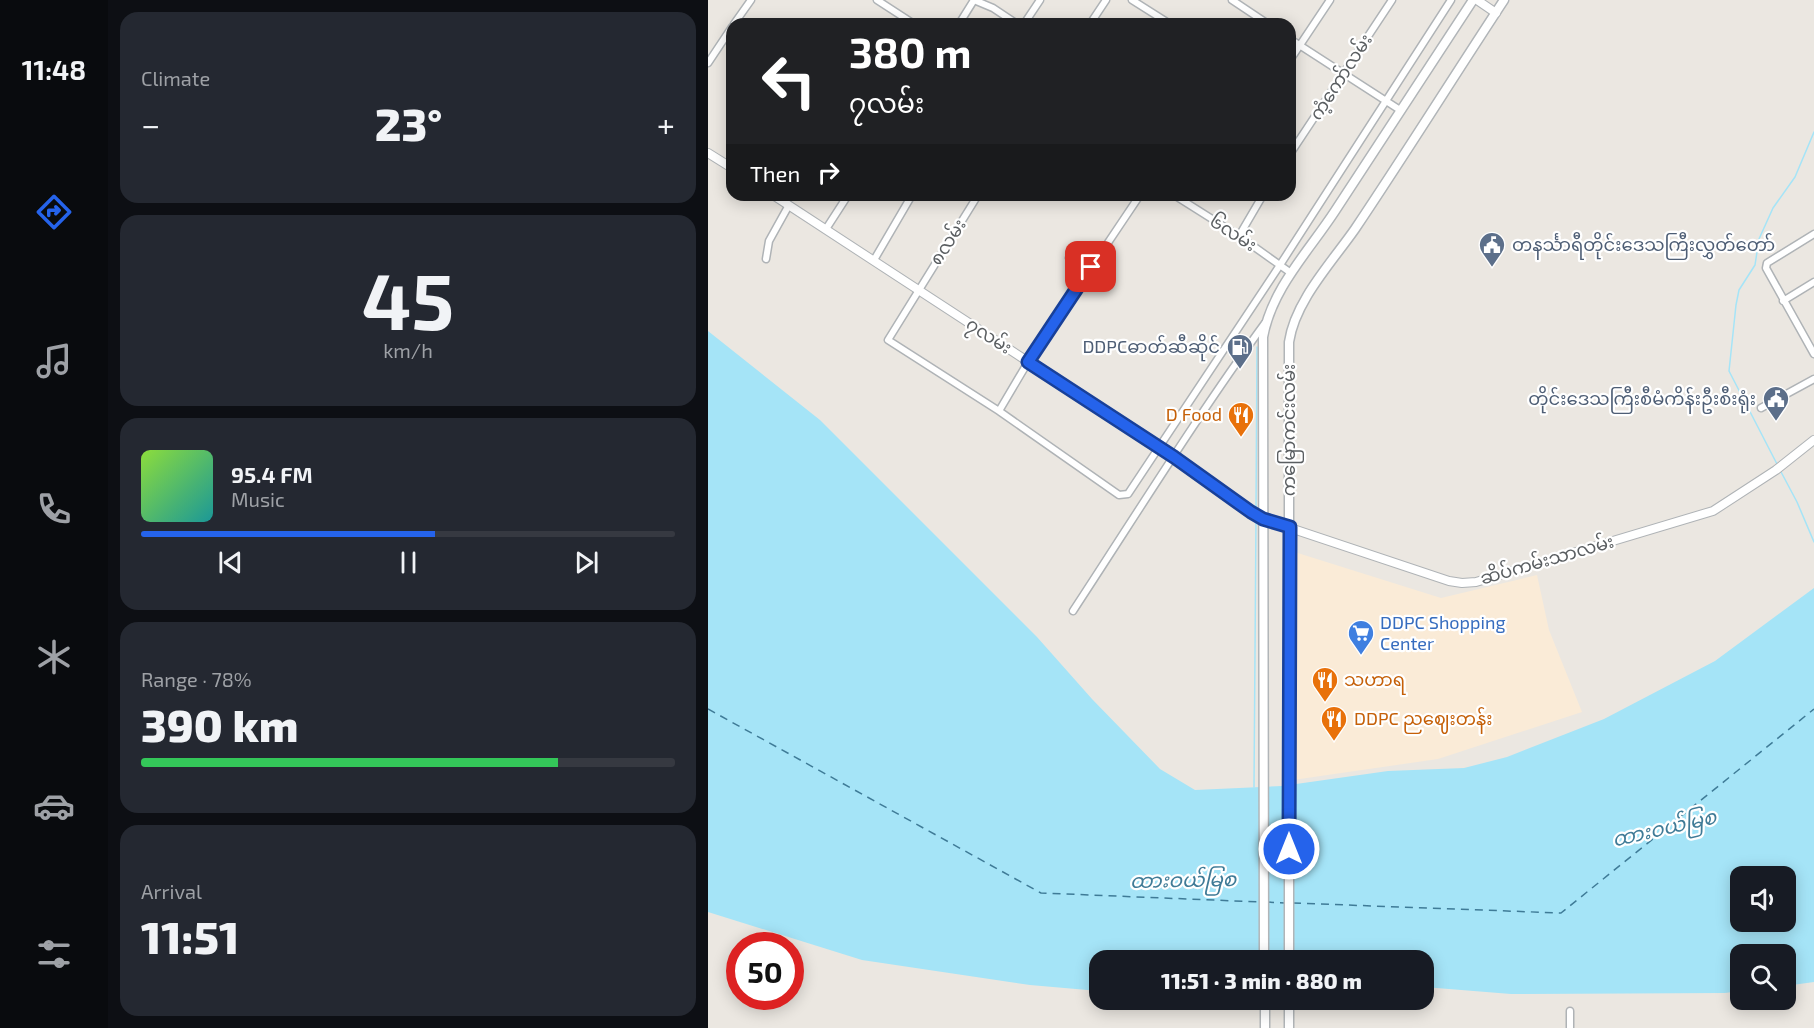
<!DOCTYPE html>
<html lang="en">
<head>
<meta charset="utf-8">
<style>
	body { margin:0; font-family:"Exo 2","Noto Sans Myanmar",sans-serif; background:#242831; color:#f1f3f6; height:100vh; display:flex; flex-direction:column; font-size:22px; white-space:nowrap }
	* { box-sizing:border-box; margin:0 }
	p { font-size:20px; color:#9ea1a6 }
	.icon { flex:none; width:33px; height:33px; fill:none; stroke:currentColor; stroke-width:2; stroke-linecap:round; stroke-linejoin:round }
	.map { position:relative; flex:1; overflow:hidden }
	.drawer { display:flex; flex-direction:column; gap:12px; padding:12px; background:#0d0f14; width:600px }
	.drawer>* { flex:none }
	.top-card { position:absolute; left:18px; top:18px; width:570px; height:183px; border-radius:18px; box-shadow:0 3px 15px #0003; background:#202124; color:#fff; overflow:hidden }
	.fabs { position:absolute; left:1022px; top:866px; display:grid; gap:12px }
	.fabs a { display:grid; place-items:center; width:66px; height:66px; border-radius:12px; background:#171b24; box-shadow:0 3px 15px #0003; font-size:30px }
	.speed { position:absolute; left:18px; top:932px; display:flex; gap:12px; font-size:30px; font-weight:700; text-align:center }
	.speed>* { display:grid; place-content:center; width:78px; height:78px; border-radius:50%; background:#171b24; box-shadow:0 3px 15px #0003; line-height:1 }
	.speed .limit { border:9px solid #d22; background:#fff; color:#111 }
	.pin { position:absolute; display:grid; place-items:center; width:51px; height:51px; color:#fff; margin:-26px; border-radius:12px; box-shadow:0 3px 9px #0006 }
	.me { position:absolute; width:66px; margin:-33px; rotate:0deg; stroke-linejoin:round; filter:drop-shadow(0 0 4px #0008) }
	.turn { display:flex; align-items:center; gap:21px; height:126px; padding:0 24px; font-size:27px }
	.turn .icon { width:78px; height:78px; stroke-width:2.5 }
	.turn b { display:block; font-size:42px; line-height:51px }
	.then { display:flex; align-items:center; height:57px; padding:0 24px; background:#0003; gap:12px; font-size:22px }
	.big { font-size:45px; font-weight:800; line-height:1.1 }
	.drawer .card { flex:1; display:flex; flex-direction:column; justify-content:center; gap:9px; min-width:0; padding:0 21px; border-radius:18px; background:#242831 }
	.drawer .dial { align-items:center; gap:0 }
	.dial b { font-size:78px; line-height:1 }
	.song { display:flex; align-items:center; gap:18px }
	.cover { width:72px; height:72px; border-radius:9px; background:linear-gradient(135deg,hsl(90 70% 55%),hsl(180 70% 35%)) }
	.played { height:6px; border-radius:3px; background:linear-gradient(90deg,#2563eb 55%,#363941 55%) }
	.keys { display:flex; justify-content:space-around; direction:ltr }
	.heat { display:flex; justify-content:space-between; align-items:center; font-size:33px; direction:ltr }
	.charge { height:9px; border-radius:4px; background:linear-gradient(90deg,#34c759 78%,#363941 0) }
	.trip { position:absolute; left:381px; top:950px; width:345px; height:60px; border-radius:18px; background:#171b24; box-shadow:0 3px 15px #0003; font-weight:800; line-height:60px; text-align:center }
	main { display:flex; flex:1; min-height:0 }
	.tabs { display:flex; flex-direction:column; width:108px; justify-content:space-around; align-items:center; background:#090b0e; color:#9ea1a6 }
	.tabs .icon { width:42px; height:42px }
	.tabs .active { color:#2563eb }
	.tabs b { font-size:27px; color:#f1f3f6 }
	.map>svg:first-child { display:block }
	.commercial { fill:#faebd7 }
	.water { fill:#a5e4f7; fill-rule:evenodd }
	.lines { fill:none; stroke-linecap:round; stroke-linejoin:round }
	.stream { stroke:#a5e4f7; stroke-width:1.5 }
	.ferry { stroke:#3f7b97; stroke-width:1.5; stroke-dasharray:8 6; stroke-linecap:butt }
	.minor-casing { stroke:#afb3b6; stroke-width:9 }
	.tertiary-casing { stroke:#afb3b6; stroke-width:10 }
	.secondary-casing { stroke:#b1b5b8; stroke-width:11 }
	.minor { stroke:#fff; stroke-width:6 }
	.tertiary { stroke:#fff; stroke-width:8 }
	.secondary { stroke:#fff; stroke-width:8 }
	.route-casing { stroke:#184099; stroke-width:15 }
	.route { stroke:#2563eb; stroke-width:10 }
	.labels { text-anchor:middle; stroke-width:4.5; stroke-linejoin:round; paint-order:stroke }
	.street-label { font-size:18px; fill:#5a5e61; stroke:#fff }
	.service-label { font-size:18px; fill:#4e5e75; stroke:#fff; text-anchor:end }
	.food-label { font-size:18px; fill:#c56008; stroke:#fff; text-anchor:start }
	.shop-label { font-size:18px; fill:#366cbe; stroke:#fff; text-anchor:start }
	.water-label { font-size:20px; font-style:italic; fill:#3f7b97; stroke:#fff }
</style>
</head>
<body>
<main>
<nav class="tabs">
<b>11:48</b>
<svg class="icon active" aria-label="directions" viewBox="0 0 24 24"><path d="M12 3l9 9-9 9-9-9zM9 14v-3h6M13 9l2 2-2 2"/></svg>
<svg class="icon" aria-label="music" viewBox="0 0 24 24"><path d="M9 18V5l10-2v13"/><circle cx="6" cy="18" r="3"/><circle cx="16" cy="16" r="3"/></svg>
<svg class="icon" aria-label="phone" viewBox="0 0 24 24"><path d="M5 4h4l2 5-3 2q2 4 5 5l2-3 5 2v4C11 20 4 13 5 4z"/></svg>
<svg class="icon" aria-label="climate" viewBox="0 0 24 24"><path d="M12 3v18M4 7l16 10M4 17L20 7"/></svg>
<svg class="icon" aria-label="car" viewBox="0 0 24 24"><path d="M5 17H2v-5l4-1 3-4h7l3 4 3 1v5h-3M9 17h6M6 11h13"/><circle cx="7" cy="17" r="2"/><circle cx="17" cy="17" r="2"/></svg>
<svg class="icon" aria-label="filters" viewBox="0 0 24 24"><path d="M4 7h16M4 17h16"/><circle cx="9" cy="7" r="2"/><circle cx="15" cy="17" r="2"/></svg>
</nav>
<section class="drawer">
<div class="card"><p>Climate</p>
<div class="heat"><a>−</a><b class="big">23°</b><a>+</a></div>
</div>
<div class="card dial"><b>45</b><p>km/h</p></div>
<div class="card">
<div class="song"><i class="cover"></i><div><b>95.4 FM</b><p>Music</p></div></div>
<div class="played"></div>
<div class="keys"><svg class="icon" aria-label="previous" viewBox="0 0 24 24"><path d="M18 5L8 12l10 7zM5 5v14"/></svg><svg class="icon" aria-label="pause" viewBox="0 0 24 24"><path d="M8 5v14M16 5v14"/></svg><svg class="icon" aria-label="next" viewBox="0 0 24 24"><path d="M6 5l10 7-10 7zM19 5v14"/></svg></div>
</div>
<div class="card"><p>Range · 78%</p><b class="big">390 km</b><div class="charge"></div></div>
<div class="card"><p>Arrival</p><b class="big">11:51</b></div>
</section>
<div class="map">
<svg width="1106" height="1028" viewBox="0 0 1106 1028">
	<rect width="100%" height="100%" fill="#ebe7e1"/>
	<path class="commercial" d="M577,549L733,598L829,575L841,630L874,712L730,759L578,781Z"/>
	<path class="water" d="M0,331L112,420L329,637L384,699L452,769L487,790L574,786L680,771L756,768L799,757L896,719L1007,661L1106,588V982L1077,986V954H1032V991L1017,993L803,994L716,987V960H392L391,991L322,985L154,960L0,912ZM1032,876H1077V921H1032Z"/>
	<g class="lines">
		<path class="stream" d="M1070,466L1021,371L1028,305L1031,290L1047,265L1051,239L1065,208L1087,177L1106,132
			M1072,470L1089,502L1106,542
			M548,511L549,347
			M546,787L548,519"/>
		<path class="ferry" d="M0,709L333,893L553,902
			M558,902L577,903
			M585,903L853,913L1106,709"/>
		<g class="minor-casing">
			<path id="minor" d="M169,0L206,24
				M266,0L285,8L309,24
				M424,0L462,24
				M524,0L560,24
				M26,24L43,0
				M251,24L266,0
				M316,24L332,0
				M382,24L398,0
				M582,39L692,110
				M582,60L622,0
				M0,63L24,27
				M582,154L684,0
				M270,195L180,340L291,411
				M432,195L320,362L291,411L411,495L420,494L572,265L743,0
				M466,195L531,236L583,273
				M118,229L140,195
				M1106,234L1059,263L1058,268L1106,354
				M531,236L555,195
				M361,258L380,271
				M58,259L61,241L81,205
				M166,260L204,195
				M1075,301L1106,282
				M1053,408L1106,379
				M365,611C428,515 489,416 557,323
				M862,1028V1011"/>
		</g>
		<g class="tertiary-casing">
			<path id="tertiary" d="M769,0L788,13
				M0,153L24,168
				M65,195L466,457L543,512L555,519L741,581L754,583L768,582L1005,511L1068,470L1106,440"/>
		</g>
		<g class="secondary-casing">
			<path id="secondary" d="M556,960L555,337C564,288 601,251 627,211C673,140 719,70 765,0
				M581,960V342C587,301 624,262 647,229C698,153 746,76 796,0
				M557,999V1028
				M581,1028V999"/>
		</g>
		<use href="#minor" class="minor"/>
		<use href="#tertiary" class="tertiary"/>
		<use href="#secondary" class="secondary"/>
	</g>
	<g class="lines">
		<g class="route-casing">
			<path id="route" d="M383,267L320,362L466,457L543,512L555,519L582,527L581,849"/>
		</g>
		<use href="#route" class="route"/>
	</g>
	<defs>
		<g id="civic-pin" transform="scale(1.35)"><path d="M0 17L-7.5 6A9.5 9.5 0 1 1 7.5 6Z" fill="#5c6f8a" stroke="#fff"/><path d="M-.6-6.5H3V-4.5H.6V-3L4-1V1h2V6H-6V1h2V-1L-.6-3ZM-1.2 2.5V6h2.4V2.5Z" fill="#fff"/></g>
		<g id="fuel-pin" transform="scale(1.35)"><path d="M0 17L-7.5 6A9.5 9.5 0 1 1 7.5 6Z" fill="#5c6f8a" stroke="#fff"/><path d="M-5.5-6h7V0h2V4h1.3V-2.5L3-4.5l.8-.8L6-3V5H2.5V1h-1V6h-7ZM-4.2-4.7v3.2H.2V-4.7Z" fill="#fff"/></g>
		<g id="restaurant-pin" transform="scale(1.35)"><path d="M0 17L-7.5 6A9.5 9.5 0 1 1 7.5 6Z" fill="#e8710a" stroke="#fff"/><path d="M-5-6h1v4h1v-4h1v4h1v-4h1v5L-1.5 .5V6h-2V.5L-5-1ZM5-6V6H3V1.5H1.5Q1.5-4 5-6Z" fill="#fff"/></g>
		<g id="supermarket-pin" transform="scale(1.35)"><path d="M0 17L-7.5 6A9.5 9.5 0 1 1 7.5 6Z" fill="#3f7fe0" stroke="#fff"/><path d="M-6-5.5h2.5l.6 2H6L4.5 2H-2.5L-4.4-4H-6ZM-1.5 3.2a1.3 1.3 0 1 0 .1 0ZM3 3.2a1.3 1.3 0 1 0 .1 0Z" fill="#fff"/></g>
	</defs>
	<g fill-rule="evenodd">
		<use href="#civic-pin" x="784" y="245"/>
		<use href="#fuel-pin" x="532" y="347"/>
		<use href="#civic-pin" x="1068" y="399"/>
		<use href="#restaurant-pin" x="533" y="415"/>
		<use href="#supermarket-pin" x="653" y="633"/>
		<use href="#restaurant-pin" x="617" y="680"/>
		<use href="#restaurant-pin" x="626" y="719"/>
	</g>
	<g class="labels">
		<g class="street-label">
			<text transform="translate(633 77) rotate(-57)" y="6">ကံ့ကော်လမ်း</text>
			<text transform="translate(525 233) rotate(33)" y="6">၆လမ်း</text>
			<text transform="translate(240 242) rotate(-57)" y="6">၈လမ်း</text>
			<text transform="translate(281 336) rotate(33)" y="6">၇လမ်း</text>
			<text transform="translate(581 430) rotate(-90)" y="6">ကမြောကင်းလမ်း</text>
			<text transform="translate(839 560) rotate(-16)" y="6">ဆိပ်ကမ်းသာလမ်း</text>
		</g>
		<g class="service-label">
			<text x="804" y="251" text-anchor="start">တနင်္သာရီတိုင်းဒေသကြီးလွှတ်တော်</text>
			<text x="512" y="353">DDPCဓာတ်ဆီဆိုင်</text>
			<text x="1048" y="405">တိုင်းဒေသကြီးစီမံကိန်းဦးစီးရုံး</text>
		</g>
		<g class="food-label">
			<text x="514" y="421" text-anchor="end">D Food</text>
			<text x="636" y="686">သဟာရ</text>
			<text x="646" y="725">DDPC ညဈေးတန်း</text>
		</g>
		<g class="shop-label">
			<text x="672" y="629">DDPC Shopping<tspan x="672" dy="21">Center</tspan></text>
		</g>
		<g class="water-label">
			<text transform="translate(956 828) rotate(-13)" y="7">ထားဝယ်မြစ</text>
			<text transform="translate(475 880) rotate(-1)" y="7">ထားဝယ်မြစ</text>
		</g>
	</g>
</svg>
<div class="fabs">
<a><svg class="icon" aria-label="sound" viewBox="0 0 24 24"><path d="M4 9h4l5-4v14l-5-4H4zM17 9q2 3 0 6"/></svg></a>
<a><svg class="icon" aria-label="search" viewBox="0 0 24 24"><circle cx="10" cy="10" r="6"/><path d="M15 15l6 6"/></svg></a>
</div>
<div class="speed"><div class="limit">50</div></div>
<div class="pin" style="left:383px;top:267px;background:#d93025"><svg class="icon" aria-label="arrive" viewBox="0 0 24 24"><path d="M6 21V4h12l-3 4 3 4H6"/></svg></div>
<svg class="me" style="left:581px;top:849px" viewBox="-20 -20 40 40"><circle r="17" fill="#2563eb" stroke="#fff" stroke-width="3"/><path d="M0-11L8 9 0 5-8 9z" fill="#fff"/></svg>
<div class="trip">11:51 · 3 min · 880 m</div>
<div class="top-card">
<div class="turn"><svg class="icon" aria-label="left" viewBox="0 0 24 24"><path d="M17 20v-9H6M10 6l-5 5 5 5"/></svg><div><b>380 m</b>၇လမ်း</div></div>
<div class="then">Then<svg class="icon" aria-label="right" viewBox="0 0 24 24"><path d="M7 20v-9h11M14 6l5 5-5 5"/></svg></div>
</div>
</div>
</main>
</body>
</html>
